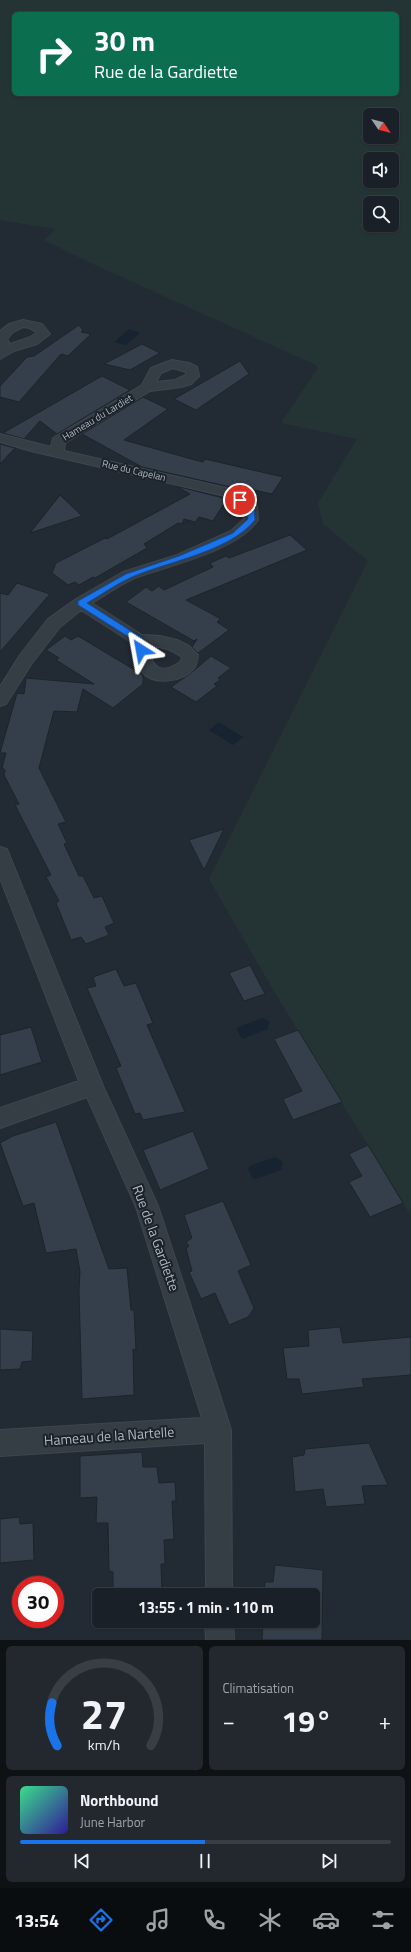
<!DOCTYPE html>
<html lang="fr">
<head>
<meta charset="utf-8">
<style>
	body { margin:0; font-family:"Titillium Web",sans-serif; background:#23282f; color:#f1f3f6; height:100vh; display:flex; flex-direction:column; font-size:15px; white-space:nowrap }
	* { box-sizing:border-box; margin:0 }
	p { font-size:13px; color:#9fa3a7 }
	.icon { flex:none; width:22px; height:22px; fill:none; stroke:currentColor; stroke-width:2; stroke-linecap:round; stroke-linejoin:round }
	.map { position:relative; height:1640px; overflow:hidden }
	.sheet { display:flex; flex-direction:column; gap:6px; padding:6px; background:#0e1215; flex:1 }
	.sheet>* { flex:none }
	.guide { position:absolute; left:12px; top:12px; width:387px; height:84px; border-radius:6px; box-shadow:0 1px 3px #0004,0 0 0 1px #383e44; background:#0b6e4f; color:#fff; overflow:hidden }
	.needle { width:26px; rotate:125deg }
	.buttons { position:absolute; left:363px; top:108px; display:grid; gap:8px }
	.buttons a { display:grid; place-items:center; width:36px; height:36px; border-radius:6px; background:#1a2027; box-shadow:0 1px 3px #0004,0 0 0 1px #383e44; font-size:20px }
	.speed { position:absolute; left:12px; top:1576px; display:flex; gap:8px; font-size:20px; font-weight:700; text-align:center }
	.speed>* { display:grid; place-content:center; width:52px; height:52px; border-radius:50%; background:#1a2027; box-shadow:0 1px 3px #0004,0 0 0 1px #383e44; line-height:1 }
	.speed .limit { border:6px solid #d22; background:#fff; color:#111 }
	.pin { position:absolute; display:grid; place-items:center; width:34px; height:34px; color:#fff; margin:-17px; border:2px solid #fff; border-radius:50%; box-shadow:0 1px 4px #0007 }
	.me { position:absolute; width:44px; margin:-22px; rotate:326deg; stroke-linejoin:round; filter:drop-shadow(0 0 3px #0008) }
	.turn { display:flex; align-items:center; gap:14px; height:84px; padding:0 16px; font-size:18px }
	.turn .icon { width:52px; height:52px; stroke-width:2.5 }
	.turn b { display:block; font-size:28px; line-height:34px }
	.big { font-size:30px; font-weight:700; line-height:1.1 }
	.sheet .widget { flex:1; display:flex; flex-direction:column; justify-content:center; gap:6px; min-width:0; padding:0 14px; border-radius:6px; background:#23282f }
	.sheet .dial { align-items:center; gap:0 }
	.dial svg { height:104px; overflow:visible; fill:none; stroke:#383e44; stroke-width:7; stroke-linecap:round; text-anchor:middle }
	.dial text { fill:#f1f3f6; stroke:none }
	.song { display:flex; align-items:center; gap:12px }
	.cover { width:48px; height:48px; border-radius:6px; background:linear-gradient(135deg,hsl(150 70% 55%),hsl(250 70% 35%)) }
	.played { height:4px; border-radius:2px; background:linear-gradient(90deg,#1a73e8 50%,#383e44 50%) }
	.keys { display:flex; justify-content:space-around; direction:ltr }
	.heat { display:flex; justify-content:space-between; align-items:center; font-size:22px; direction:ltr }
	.sheet .tiles { flex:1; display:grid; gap:6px; grid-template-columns:1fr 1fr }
	.widget:last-child { grid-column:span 2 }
	.trip { position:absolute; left:92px; top:1588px; width:228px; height:40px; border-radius:6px; background:#1a2027; box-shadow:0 1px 3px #0004,0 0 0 1px #383e44; font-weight:700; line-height:40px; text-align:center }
	.tab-bar { display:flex; height:64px; justify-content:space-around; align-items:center; background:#0a0d10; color:#9fa3a7 }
	.tab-bar .icon { width:28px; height:28px }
	.tab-bar .current { color:#1a73e8 }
	.tab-bar b { font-size:18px; color:#f1f3f6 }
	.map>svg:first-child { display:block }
	.green { fill:#243435; fill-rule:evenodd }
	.water { fill:#172330 }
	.building { fill:#343f4b; stroke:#1c242b }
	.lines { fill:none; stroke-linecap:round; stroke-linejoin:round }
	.street-casing { stroke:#3e464e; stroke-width:2 }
	.street { fill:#353d45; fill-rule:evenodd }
	.route { fill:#1a73e8; stroke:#114b97 }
	.labels { text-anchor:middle; stroke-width:4; stroke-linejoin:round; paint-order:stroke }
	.far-street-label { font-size:10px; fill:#afb8c2; stroke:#1b2229 }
	.near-street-label { font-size:14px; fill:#afb8c2; stroke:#1b2229 }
</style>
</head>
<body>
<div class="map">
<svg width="411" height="1640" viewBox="0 0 411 1640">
	<rect width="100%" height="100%" fill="#222b34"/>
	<path class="green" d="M0,0H411V1216L275,993L209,879L368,561L323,524L318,503L357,439L281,423L318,368L316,365L95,265L44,240L56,229L0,220ZM14,14H397V94H14ZM370,115H392V137H370ZM370,159H392V181H370ZM370,203H392V225H370Z"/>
	<path class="water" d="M129,329L140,333L126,345L114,342Z
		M219,722L243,737L233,745L209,730Z
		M262,1018L269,1021L268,1029L242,1039L236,1028Z
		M275,1157L283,1162L281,1170L256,1179H253L248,1169L250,1166Z"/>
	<path class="building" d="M79,325L83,330L81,332L91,334L68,356L61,354L19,402L0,397V386L27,357L34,356Z
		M142,344L160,353L130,370L104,364Z
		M240,361L249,374L196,410L174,399Z
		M102,376L130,390L57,434L40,421L24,439L3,433Z
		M143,397L168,409L124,440L195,460L203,462L205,459L283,477L272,494L236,486L235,488L142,467L82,434Z
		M0,444L15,448L0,464Z
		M176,486L227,499L213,521L199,517L195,522L184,519L182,524L178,523L144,544L147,548L95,578L93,577L79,585L75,582L68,585L52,573L56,563L105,538L107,539L190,494Z
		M60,495L82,516L30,533Z
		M290,535L307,550L186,600L221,619L217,622L229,630L198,653L192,647L197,639L194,641L126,602L146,587L152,591L159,586L164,590L213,567L210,563L226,556L229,558Z
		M17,583L50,594L0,652V593L8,595Z
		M65,636L71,640L78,636L143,675V684L113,708L83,689L77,712L54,711L39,768L66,822L58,824L67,843L64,844L79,876H83L94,898L102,896L114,923L105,927L109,935L86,944L81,937L71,940L56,903L59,901L46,877L51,875L15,805L19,804L4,775L5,770L2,768L6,753H0L17,693L24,694L26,678L94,684L56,660L59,658L46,650Z
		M211,656L231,668L218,678L220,680L214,684L217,686L196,702L171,687L191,673Z
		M224,829L204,870L189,840Z
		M250,965L265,994L244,1001L229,973Z
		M116,969L124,986L136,983L153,1023L147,1025L185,1112L143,1120L140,1113L135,1114L116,1068L121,1066L87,988L96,986L93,977Z
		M31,1027L42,1062L0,1075V1035Z
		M298,1030L342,1102L293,1120L283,1099L302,1091L274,1039Z
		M56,1122L109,1269L127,1268L131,1310H134L136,1350L133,1349L134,1395L82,1399L79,1291L80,1271L76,1249L46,1253L34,1203L23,1206L0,1143L13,1136Z
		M193,1131L209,1169L160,1190L143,1150Z
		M368,1145L403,1203L370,1217L349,1182L362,1176L349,1154Z
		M223,1201L251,1265L238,1271L254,1308L248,1317L229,1325L215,1293L201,1299L189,1272L192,1271L186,1248L189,1246L186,1242L192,1238L184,1215Z
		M340,1327L343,1343L411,1337V1375L362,1379L364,1387L302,1394L299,1379H287L283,1348L309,1346L308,1330Z
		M0,1329L33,1331L32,1361L22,1362L20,1369L0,1370Z
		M369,1443L388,1485L362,1486L365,1504L326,1507L323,1489L295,1492L292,1457L304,1455L305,1449Z
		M142,1452L143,1467H157L159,1483L175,1482L176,1501H172L174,1539L164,1540L165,1564H161L162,1592L166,1595H113V1572L109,1571L108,1523H96L97,1497L80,1498V1456Z
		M19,1517L20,1524L33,1523L34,1560L0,1563V1519Z
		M275,1565L323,1570L322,1640H262L263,1621H313V1595H264L265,1582H273Z"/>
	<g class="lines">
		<g class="street-casing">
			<path id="street" d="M23,320L42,324L50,334L37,344L14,351L0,359V331L9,324ZM23,327L30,328L37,333L28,338L10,344L7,339L13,332Z
				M172,360L189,363L197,367L199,376L191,384L181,387L150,391L65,443L64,451L235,490L257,506L258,520C237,551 169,565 135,578C120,584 106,595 92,603L142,635L160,636L177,640L189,646L198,655C197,659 197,664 195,667C185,682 154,686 142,672C134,663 133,653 131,642L81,610L60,627L32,663L6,704L0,706V687L20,655L48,619L76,599L123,572L177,555L231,531L244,519L243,508L225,496L31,451L0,442V434L51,447L53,438L142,385L151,368ZM173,368L186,372V375L175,380L156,382L161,373ZM148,646C161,646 171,649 182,657L180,662C160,676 151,667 148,646Z
				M0,847L7,849L9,854L103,1086L158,1206L219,1392L231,1430L232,1595H206L205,1443L0,1456V1430L202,1418L136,1207L87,1097L0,1128V1108L79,1081L0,878Z
				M205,1621H233L234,1640H206Z"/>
		</g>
		<use href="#street" class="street"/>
	</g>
	<path class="route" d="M240,497L254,506L255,520C229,552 169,561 132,577C116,584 101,595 87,603L142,638L145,650L143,651H138L135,641L78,605V601L126,574L179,556L233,533L248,519L247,507L237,500Z"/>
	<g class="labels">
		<g class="far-street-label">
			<text transform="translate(97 417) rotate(-31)" y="4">Hameau du Lardiet</text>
			<text transform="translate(134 470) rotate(13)" y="4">Rue du Capelan</text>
		</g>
		<g class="near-street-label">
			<text transform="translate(156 1238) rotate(70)" y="5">Rue de la Gardiette</text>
			<text transform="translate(109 1436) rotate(-4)" y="5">Hameau de la Nartelle</text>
		</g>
	</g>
</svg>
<div class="buttons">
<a><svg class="needle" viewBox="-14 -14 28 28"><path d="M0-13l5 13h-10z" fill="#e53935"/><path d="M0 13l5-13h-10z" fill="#9fa3a7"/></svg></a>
<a><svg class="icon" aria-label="sound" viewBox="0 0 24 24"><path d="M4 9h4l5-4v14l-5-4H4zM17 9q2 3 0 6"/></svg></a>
<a><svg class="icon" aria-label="search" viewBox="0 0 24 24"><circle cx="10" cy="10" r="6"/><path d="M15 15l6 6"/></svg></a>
</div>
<div class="speed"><div class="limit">30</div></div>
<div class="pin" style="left:240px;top:500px;background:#d93025"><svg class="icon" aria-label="arrive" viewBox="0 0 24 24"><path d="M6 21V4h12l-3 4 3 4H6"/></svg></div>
<svg class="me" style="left:141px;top:650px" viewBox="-20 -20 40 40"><path d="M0-17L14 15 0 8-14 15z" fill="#1a73e8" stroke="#fff" stroke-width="4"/></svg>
<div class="trip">13:55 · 1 min · 110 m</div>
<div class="guide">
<div class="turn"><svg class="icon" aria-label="right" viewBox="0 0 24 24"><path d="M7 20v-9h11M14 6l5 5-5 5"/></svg><div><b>30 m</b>Rue de la Gardiette</div></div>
</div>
</div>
<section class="sheet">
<div class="tiles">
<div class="widget dial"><svg viewBox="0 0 100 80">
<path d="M14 69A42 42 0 1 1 86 69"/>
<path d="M14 69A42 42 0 0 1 10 36" stroke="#1a73e8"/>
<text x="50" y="56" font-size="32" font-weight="700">27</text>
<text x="50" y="72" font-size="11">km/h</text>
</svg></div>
<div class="widget"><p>Climatisation</p>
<div class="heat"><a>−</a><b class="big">19°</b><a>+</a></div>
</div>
<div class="widget">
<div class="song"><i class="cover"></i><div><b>Northbound</b><p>June Harbor</p></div></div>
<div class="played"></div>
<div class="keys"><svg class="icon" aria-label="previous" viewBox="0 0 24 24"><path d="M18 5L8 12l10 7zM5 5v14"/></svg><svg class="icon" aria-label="pause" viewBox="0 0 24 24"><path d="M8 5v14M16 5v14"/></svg><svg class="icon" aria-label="next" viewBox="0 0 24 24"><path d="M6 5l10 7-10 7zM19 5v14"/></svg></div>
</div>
</div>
</section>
<nav class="tab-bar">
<b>13:54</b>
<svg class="icon current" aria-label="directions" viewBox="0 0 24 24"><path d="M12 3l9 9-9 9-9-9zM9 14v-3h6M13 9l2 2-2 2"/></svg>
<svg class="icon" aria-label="music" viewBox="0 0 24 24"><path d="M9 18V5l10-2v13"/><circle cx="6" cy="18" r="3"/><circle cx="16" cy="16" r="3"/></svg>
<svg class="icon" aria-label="phone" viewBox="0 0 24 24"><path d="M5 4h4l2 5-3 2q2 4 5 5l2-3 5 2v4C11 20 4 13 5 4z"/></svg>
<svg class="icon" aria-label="climate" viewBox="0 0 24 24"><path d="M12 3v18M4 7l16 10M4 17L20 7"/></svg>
<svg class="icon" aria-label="car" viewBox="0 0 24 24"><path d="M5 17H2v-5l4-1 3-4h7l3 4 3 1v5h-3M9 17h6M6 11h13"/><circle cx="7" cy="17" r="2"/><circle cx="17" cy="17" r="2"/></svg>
<svg class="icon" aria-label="filters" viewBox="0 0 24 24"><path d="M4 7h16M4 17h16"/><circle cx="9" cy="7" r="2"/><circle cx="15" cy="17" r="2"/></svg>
</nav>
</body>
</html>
